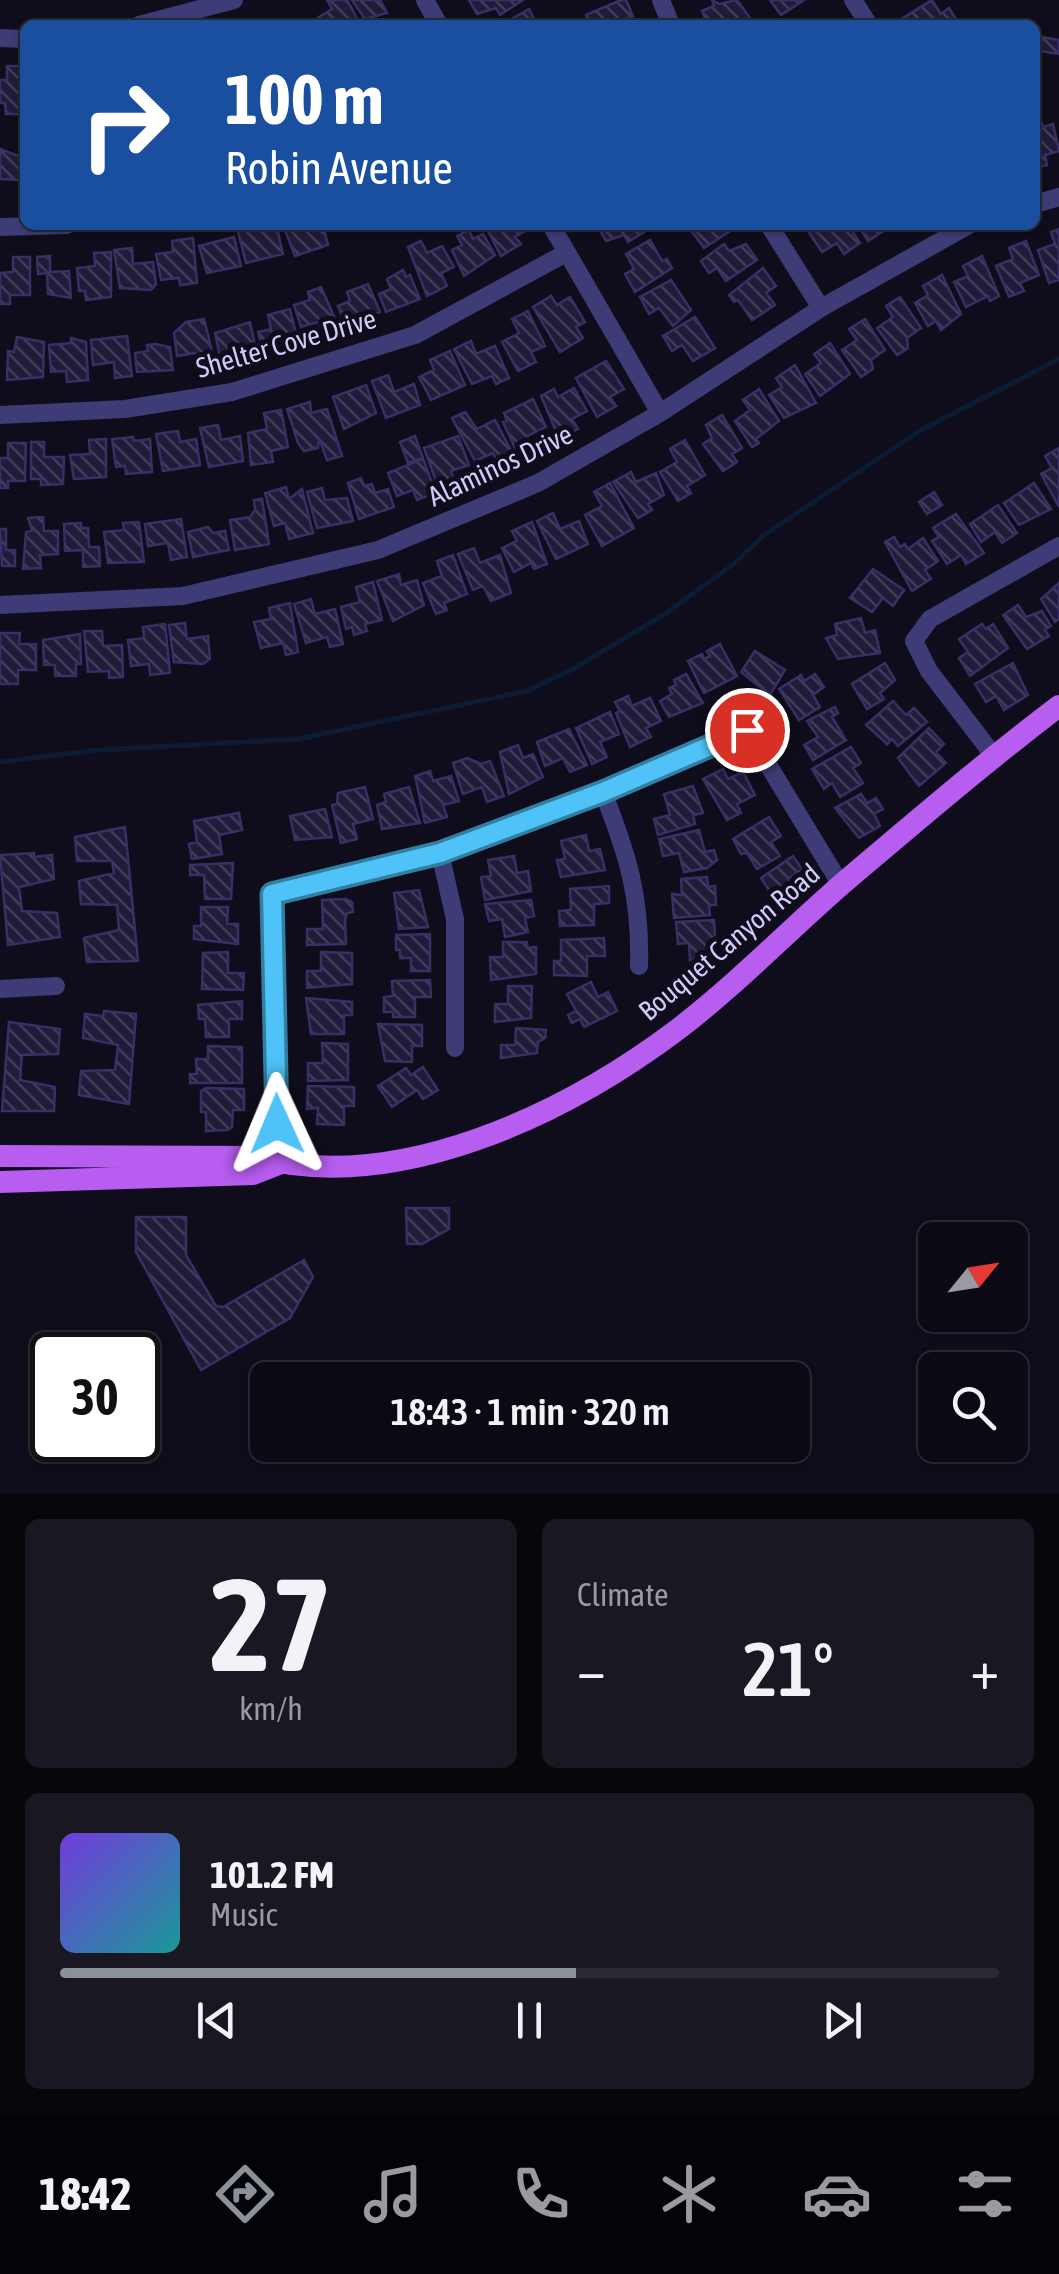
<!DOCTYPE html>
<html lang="en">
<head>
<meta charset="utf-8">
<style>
	body { margin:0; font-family:"Asap Condensed",sans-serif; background:#191822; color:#f1f3f6; height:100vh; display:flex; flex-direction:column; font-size:38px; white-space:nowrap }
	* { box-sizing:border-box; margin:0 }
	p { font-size:32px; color:#9a9aa0 }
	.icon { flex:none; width:55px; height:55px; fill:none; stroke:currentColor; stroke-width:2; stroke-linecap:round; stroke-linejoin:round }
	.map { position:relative; height:1494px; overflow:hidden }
	.drawer { display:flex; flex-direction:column; gap:25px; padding:25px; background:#06060b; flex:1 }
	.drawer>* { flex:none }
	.hud { position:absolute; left:20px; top:20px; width:1020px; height:210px; border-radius:15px; box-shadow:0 2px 8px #0004,0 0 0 2px #2b2b34; background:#1a4fa0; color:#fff; overflow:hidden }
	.needle { width:65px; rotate:60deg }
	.tools { position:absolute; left:918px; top:1222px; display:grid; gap:20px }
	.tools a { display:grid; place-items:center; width:110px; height:110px; border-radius:15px; background:#0b0a14; box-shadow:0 2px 8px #0004,0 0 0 2px #2b2b34; font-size:50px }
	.speed { position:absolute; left:30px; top:1332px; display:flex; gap:20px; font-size:50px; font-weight:700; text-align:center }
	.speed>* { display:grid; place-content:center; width:130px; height:130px; border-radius:50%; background:#0b0a14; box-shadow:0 2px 8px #0004,0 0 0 2px #2b2b34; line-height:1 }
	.speed .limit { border:5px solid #111; border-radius:15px; background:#fff; color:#111 }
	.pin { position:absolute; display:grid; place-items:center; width:85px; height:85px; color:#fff; margin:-42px; border:5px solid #fff; border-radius:50%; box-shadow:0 2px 10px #0007 }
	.me { position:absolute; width:110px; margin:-55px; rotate:359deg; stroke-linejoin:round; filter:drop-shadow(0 0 8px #0008) }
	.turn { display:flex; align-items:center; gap:35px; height:210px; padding:0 40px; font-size:45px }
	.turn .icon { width:130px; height:130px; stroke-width:2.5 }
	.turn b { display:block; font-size:70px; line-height:85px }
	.big { font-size:75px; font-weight:600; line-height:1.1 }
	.drawer .tile { flex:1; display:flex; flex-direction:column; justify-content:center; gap:15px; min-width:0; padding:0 35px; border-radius:15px; background:#191822 }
	.drawer .dial { align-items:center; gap:0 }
	.dial b { font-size:130px; line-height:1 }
	.song { display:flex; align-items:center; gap:30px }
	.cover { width:120px; height:120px; border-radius:15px; background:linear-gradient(135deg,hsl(260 70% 55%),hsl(180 70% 35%)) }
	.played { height:10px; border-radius:5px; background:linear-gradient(90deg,#8c9099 55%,#2b2b34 55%) }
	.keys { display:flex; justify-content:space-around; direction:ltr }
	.heat { display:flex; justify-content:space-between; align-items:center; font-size:55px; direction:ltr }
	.drawer .tiles { flex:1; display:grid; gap:25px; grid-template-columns:1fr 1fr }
	.tile:last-child { grid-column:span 2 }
	.trip { position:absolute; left:250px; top:1362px; width:560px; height:100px; border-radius:15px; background:#0b0a14; box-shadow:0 2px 8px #0004,0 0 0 2px #2b2b34; font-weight:600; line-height:100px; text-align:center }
	.menu { display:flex; height:160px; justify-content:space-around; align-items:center; background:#040408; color:#9a9aa0 }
	.menu .icon { width:70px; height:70px }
	.menu .selected { color:#8c9099 }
	.menu b { font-size:45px; color:#f1f3f6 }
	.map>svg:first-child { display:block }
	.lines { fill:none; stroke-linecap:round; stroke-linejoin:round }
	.stream { stroke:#0c1b34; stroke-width:5 }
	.building { fill:url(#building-back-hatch); stroke:#392f64; stroke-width:2.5 }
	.minor { stroke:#3d3c76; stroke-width:18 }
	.major { stroke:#b75df0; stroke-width:22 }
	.route-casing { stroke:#337fa1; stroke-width:25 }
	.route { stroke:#4fc3f7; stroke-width:18 }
	.labels { text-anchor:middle; stroke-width:10; stroke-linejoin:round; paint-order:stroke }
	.street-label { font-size:28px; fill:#d0ccfa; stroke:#0f0d1b }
</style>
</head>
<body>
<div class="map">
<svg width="1059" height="1494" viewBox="0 0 1059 1494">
	<defs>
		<pattern id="building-back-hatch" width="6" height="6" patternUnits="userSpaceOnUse" patternTransform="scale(2.5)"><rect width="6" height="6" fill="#211b3a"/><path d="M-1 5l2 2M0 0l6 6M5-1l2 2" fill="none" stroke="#403b57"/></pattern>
	</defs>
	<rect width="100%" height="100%" fill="#0f0d1b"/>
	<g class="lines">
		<path class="stream" d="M0,762L98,750L298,739L527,691L573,669L662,616L735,563L763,536L921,430L1059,359"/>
	</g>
	<path class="building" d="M327,0H347L358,20L350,25H319L316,19L332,9Z
		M352,0H380L387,13L365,19Z
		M469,0H523L500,15L496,8L477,14Z
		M621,0H626L633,16L623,20L625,24L590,25L586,15Z
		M712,0L719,4L737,0L755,25H708L702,11L714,6Z
		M770,0H804L781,15Z
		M932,0L941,14L949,8L959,24L903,25L900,20Z
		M529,9L537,25L502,24L508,21Z
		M1042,37L1059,40V54L1040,51Z
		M7,66H24L19,114H6L5,103H0V80H7Z
		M1040,117L1043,127L1053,124L1059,151L1045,155L1047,165L1035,168V118Z
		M0,149L21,157L19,180L0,179Z
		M259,225L261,232L277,228L283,254L246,263L237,227Z
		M283,225H323L328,245L295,256Z
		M485,225H528L530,228L515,237L521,244L501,256Z
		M597,225H640L644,232L628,242L624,235L606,241Z
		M687,225H733L735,228L704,248Z
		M817,225H848L860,243L844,254L837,243L822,252L808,231Z
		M858,225H882L885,230L868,241Z
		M1059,229V280L1049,283L1038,250L1055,244L1051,232Z
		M469,230L473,239L483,234L495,255L464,276L452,250L462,245L457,236Z
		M234,237L241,266L207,273L199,246Z
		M193,238L197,283L180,285L179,278L161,280L156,254L173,252L172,241Z
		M650,240L662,261L667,259L672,268L635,292L625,274L634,269L626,254Z
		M421,241L427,253L442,246L454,267L441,273L447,286L427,296L408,247Z
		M1026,241L1039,275L1020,283L1024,291L1009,297L996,266L1013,259L1009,248Z
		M724,244L729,251L746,244L757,260L726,281L717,268L709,273L701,261Z
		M132,248L133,264L153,262L156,284L151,290L120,288L114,250Z
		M111,252V297L86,300L85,291H79L77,268L95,266L94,253Z
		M50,256V272L69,271L71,298L48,294L47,273L38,274L37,257Z
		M982,256L999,296L990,301L988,296L966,307L954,282L968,276L963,266Z
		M13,257H30V295H10V304H0V273L13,272Z
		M763,268L776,286L766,293L775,305L752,320L738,300L734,302L729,295Z
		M403,270L406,277L410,275L420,299L386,312L379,294L391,289L387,279Z
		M942,275L961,314L941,330L936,321L928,326L915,303L928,295L923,286Z
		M671,280L691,310L673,326L659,308L649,314L640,297Z
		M368,284L380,312L345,324L338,306L350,301L347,292Z
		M321,287L340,330L323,335L318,322L301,327L294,305L310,300L308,292Z
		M551,296L557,305L570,297L585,322L576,327L583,338L560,352L533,307Z
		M900,297L921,328L907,338L908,348L897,355L877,328L893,317L886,306Z
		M290,309L298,342L263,351L258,332L271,329L268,315Z
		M528,311L545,346L531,352L536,362L518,371L502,342L519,333L512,319Z
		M695,317L715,348L693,361L682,345L672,351L663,336Z
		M204,319L215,363L197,366L195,353L177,356L174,333L186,322Z
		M865,319L885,350L871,360L873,369L861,377L842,350L857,340L849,329Z
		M250,322L257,354L221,361L215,333Z
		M127,336L132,376L115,378L114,362L93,365L91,340Z
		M17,337L44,342L43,377L7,380L8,351L14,352Z
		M71,338L86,342L88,380L67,382L66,371L51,372L49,345L71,343Z
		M471,341L476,354L495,346L509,378L496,384L492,376L472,384L454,349Z
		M830,343L850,374L820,396L805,374L821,363L814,354Z
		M155,344L170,347L173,370L137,372L135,353L148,351L147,345Z
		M450,351L465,385L431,400L419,377L434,370L430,360Z
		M606,361L624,389L610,397L616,406L597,417L576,378Z
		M795,365L816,403L784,418L769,395L782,387L776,378Z
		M388,375L394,392L414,384L420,405L386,418L372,381Z
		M366,385L376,413L344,429L333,397Z
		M574,388L587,411L572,419L578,429L559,438L541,396L554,389L558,397Z
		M759,389L779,421L756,439L759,443L752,447L735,421L750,410L743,400Z
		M533,399L546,427L527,436L534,450L519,457L503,422L507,421L504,413Z
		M310,402L311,413L327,409L342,456L327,460L319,438L318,448L304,451L298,443L287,409Z
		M281,410L288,447L271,451L273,462L251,465L248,433L267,429L264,413Z
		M465,412L477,429L495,420L515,458L499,466L493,453L475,461L452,418Z
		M722,415L742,448L732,454L737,462L723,471L703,444L712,438L706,425Z
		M218,425L221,440L240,436L243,461L209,467L200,428Z
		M178,431L180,442L196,439L200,465L163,471L156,434Z
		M415,436L423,458L408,463L400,442Z
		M458,436L469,465L451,471L457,486L440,492L424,448Z
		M133,437L134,441L150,439L152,472L126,474L125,466L116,467L112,439Z
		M106,439V477L74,479L70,455L90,454L89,440Z
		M685,440L705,475L687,486L691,493L678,501L660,472L677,462L670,449Z
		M31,442H44V457H64L63,484L41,485V479H31Z
		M8,443H26L25,481H8V488H0V458H8Z
		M1059,448V507L1041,474L1052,468L1045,456Z
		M423,459L436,493L417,500L413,490L397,496L388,473Z
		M631,472L636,482L656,473L664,495L648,504L652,510L638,518L613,482Z
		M361,478L364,486L372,484L375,493L388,489L394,507L359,519L348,483Z
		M610,483L634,528L602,546L585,515L602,506L594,492Z
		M1034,483L1051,509L1019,525L1004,503Z
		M286,487L289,499L302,489L313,533L289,539L285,523L274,526L265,493Z
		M322,488L325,500L347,498L353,521L317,528L307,492Z
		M934,492L942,505L927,514L919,502Z
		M262,499L269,544L235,550L230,520L250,517L255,510L254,500Z
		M998,505L1017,533L1002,543L995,532L981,542L970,524Z
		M553,513L560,529L579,521L588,544L556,559L537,521Z
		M956,514L984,553L966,564L961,555L947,564L932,541L939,537L933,528Z
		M43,517L44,531H58V554L40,555L41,568L23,569L26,532L32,531L28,518Z
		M181,519L187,557L171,560L168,543L148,546L145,524Z
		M139,522L144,562L108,563L104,532L124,530L123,523Z
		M532,522L547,564L534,569L531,563L514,572L502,548L517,541L512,531Z
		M81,523V528H88L89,547H99L100,566L83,567V550L65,551L64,524Z
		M208,527L213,533L225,531L229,550L193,557L188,532Z
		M0,529H6V550H15V566H2Z
		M894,537L900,547L905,544L908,549L923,538L938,561L925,570L931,579L912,591L885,542Z
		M474,548L480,563L500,555L511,593L491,601L483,586L473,590L458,554Z
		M453,555L467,594L444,603L447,610L436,614L423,583L442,576L437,561Z
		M873,569L904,590L893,606L883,598L872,612L850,598Z
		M399,574L401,585L417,580L424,605L393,621L377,581Z
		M373,582L382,620L365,624L367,631L354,635L352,627L346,629L341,607L360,602L356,587Z
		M1059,583V619L1055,622L1041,599Z
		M311,599L315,614L335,609L343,644L330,647L327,637L306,643L294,604Z
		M290,603L298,652L286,655L283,643L261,648L254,622L271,619L269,608Z
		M1018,605L1026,617L1042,611L1051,626L1045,630L1049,636L1027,649L1003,615Z
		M861,618L865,633L875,630L880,653L838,659L826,638L837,635L835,624Z
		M185,623L187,639L208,636L210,659L203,664L174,662L169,625Z
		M165,624L170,673L150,675L149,664L131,666L128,640L144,638L143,627Z
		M982,624L986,629L993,624L1008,648L970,676L959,658L968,652L959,639Z
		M84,631H102L103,646L122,645L123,677L109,678V671L88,672Z
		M0,633H20L19,644H36V670H18V684H0Z
		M80,634L81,664H76V676H55V665H44L43,640Z
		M720,644L737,676L704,693L688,661L702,654L704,659L710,656L707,651Z
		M755,651L785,670L770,695L741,672Z
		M885,663L895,680L880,693L884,699L867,709L852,684Z
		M1013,663L1028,695L1004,710L996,696L986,702L975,684Z
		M686,674L703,703L669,717L660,701L672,694L669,688L676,685L674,680Z
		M815,674L824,687L813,695L820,707L799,720L779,689L801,675L804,681Z
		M628,696L632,706L650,698L661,721L646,728L651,737L630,747L616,713L620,711L615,702Z
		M893,701L906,715L914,708L927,722L898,746L892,739L887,744L866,725Z
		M835,707L838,713L832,717L846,740L813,760L804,745L818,737L807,721Z
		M610,712L619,734L600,742L607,757L592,764L576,728Z
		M929,728L944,744L936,752L946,763L919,786L898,758Z
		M569,729L587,765L570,772L563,758L545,766L537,742Z
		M518,745L523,758L533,754L543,777L509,794L500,752Z
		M851,747L861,763L853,768L863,783L840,797L832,783L824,789L812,769Z
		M467,758L481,764L490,761L504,796L487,802L482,787L463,794L453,763Z
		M723,769L728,779L743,772L755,795L737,804L741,813L727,820L703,779Z
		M430,771L433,781L451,776L459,801L443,805L447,817L425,823L415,776Z
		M693,786L703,813L693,815L695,824L658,835L654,819L670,815L664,794Z
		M365,787L373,819L353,824L357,839L341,843L332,805L337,804L338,793Z
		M409,787L420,823L382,829L377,805L386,802L384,794Z
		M861,794L867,803L876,798L883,809L874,814L880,826L859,838L835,808Z
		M325,809L332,837L295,840L290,816Z
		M239,813L242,830L219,835L222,854L192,859L189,844L197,842L194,821Z
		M769,817L781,836L771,842L780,856L757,869L747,853L741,854L733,839Z
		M125,827L138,961L87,962L84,938L119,930L117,905L81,904L79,881L114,873L112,861H77L75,837Z
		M699,830L705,852L714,850L717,860L707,868L684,872L679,853L663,856L659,839Z
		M586,835L589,851L600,849L605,870L561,877L557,860L565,859L561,841Z
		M34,853V857L52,855L54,879L19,887L22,911L57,913L60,937L8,945L0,855Z
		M514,856L517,873L528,871L531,891L485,900L481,877L491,876L488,860Z
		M793,856L802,869L788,879L800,896L781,909L761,878Z
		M233,863L231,899H205L204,875H190V865Z
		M707,877L708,887L715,886L716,905H709L710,915L674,918L672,894L682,895L681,879Z
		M609,886V903L594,904V925L560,926L559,911L571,910L570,889Z
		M419,890L428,927L399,929L394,893Z
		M346,899L352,902L353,912L347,913L345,919L346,944L307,945V929H323L322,900Z
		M531,900L534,916L525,918L528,932L505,937L502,919L489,921L485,904Z
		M201,907H228L227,924H238V944L194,939V926H201Z
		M714,920L716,957L690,960L689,943L678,944L676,922Z
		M430,934V971H411V958H400V950H396V935Z
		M604,938L605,956H587V976L554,975V961H561V940Z
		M503,942H527V948L536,947V974L491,980L490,957H503Z
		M228,952V973H244L243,990L202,989L203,953Z
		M321,952L352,953V984L307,988V971H321Z
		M430,980L431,997H415V1017H393V1012H384V997L393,996L392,981Z
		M591,982L598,997L608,992L617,1011L584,1027L580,1019L572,1023L568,1015L576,1011L567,994Z
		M508,986H532L531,1018L495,1022V1004H508Z
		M306,998L352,1002V1015H344V1034H311Z
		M242,1001V1019H229V1037H206L205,1019H199L198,1005Z
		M104,1011L136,1014L129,1104L79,1095L81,1071L115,1070L118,1045L83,1038L85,1014L103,1016Z
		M9,1022L60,1029L58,1054L22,1055L20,1080L55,1087L54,1111H2Z
		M378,1024L422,1025V1046H412V1062L385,1061Z
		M516,1028L546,1030L545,1038L538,1042L537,1053L501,1058V1045H515Z
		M322,1043L348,1044V1080L308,1081V1063H323Z
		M208,1046L242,1047V1083H190V1074H197L196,1059H208Z
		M423,1067L438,1090L423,1099L417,1090L392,1107L378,1086L406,1068L411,1075Z
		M308,1086L354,1087V1106H344V1125L317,1124L318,1108L307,1109Z
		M206,1088L244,1089V1110H233L232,1127L227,1130L206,1131V1112H201V1091Z
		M406,1208H449V1229L422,1244H407Z
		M136,1217H186V1255L216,1306L223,1307L304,1260L313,1277L290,1318L201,1370L136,1252Z"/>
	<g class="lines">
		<path class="minor" d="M425,0L439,25
			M661,0L671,25
			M853,0L869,25
			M139,25L234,0
			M0,38L25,39
			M1035,204L1059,197
			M551,225L660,413
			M769,225L821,308
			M0,227L67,225
			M0,415L125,409L232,392L415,335L566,253
			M0,605L183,596L378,550L538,483L660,413L821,308L969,225
			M994,756L929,671L914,641L930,619L1059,546
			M603,792C628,855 641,898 639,966
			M440,853L455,919V1048
			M0,989L56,986
			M281,1163L273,893L440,853L603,792L747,730L841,885"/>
		<path class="major" d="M0,1156L255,1157C398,1195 565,1114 677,1030C736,985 787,932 842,884C913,824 985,762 1059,706
			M0,1182L253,1174L281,1163"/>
	</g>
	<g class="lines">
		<g class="route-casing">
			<path id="route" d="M277,1124L272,894L440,853L603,792L747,730"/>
		</g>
		<use href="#route" class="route"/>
	</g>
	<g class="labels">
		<g class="street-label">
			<text transform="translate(286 343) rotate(-16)" y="10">Shelter Cove Drive</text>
			<text transform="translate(500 465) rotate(-25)" y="10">Alaminos Drive</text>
			<text transform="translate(729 942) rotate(-40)" y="10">Bouquet Canyon Road</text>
		</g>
	</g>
</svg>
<div class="tools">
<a><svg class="needle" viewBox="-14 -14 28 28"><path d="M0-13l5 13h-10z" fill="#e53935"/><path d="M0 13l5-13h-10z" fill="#9a9aa0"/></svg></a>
<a><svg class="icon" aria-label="search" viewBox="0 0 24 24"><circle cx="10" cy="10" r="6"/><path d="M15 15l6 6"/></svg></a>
</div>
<div class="speed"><div class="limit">30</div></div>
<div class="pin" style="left:747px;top:730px;background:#d93025"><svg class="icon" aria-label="arrive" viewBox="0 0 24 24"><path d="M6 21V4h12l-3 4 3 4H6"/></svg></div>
<svg class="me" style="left:277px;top:1124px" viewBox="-20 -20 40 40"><path d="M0-17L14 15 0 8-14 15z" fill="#4fc3f7" stroke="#fff" stroke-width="4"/></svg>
<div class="trip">18:43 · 1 min · 320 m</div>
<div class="hud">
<div class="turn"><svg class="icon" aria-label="right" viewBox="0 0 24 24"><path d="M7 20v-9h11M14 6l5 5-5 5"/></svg><div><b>100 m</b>Robin Avenue</div></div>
</div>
</div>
<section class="drawer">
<div class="tiles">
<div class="tile dial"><b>27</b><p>km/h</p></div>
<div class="tile"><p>Climate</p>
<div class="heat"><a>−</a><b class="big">21°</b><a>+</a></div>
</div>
<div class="tile">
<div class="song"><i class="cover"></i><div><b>101.2 FM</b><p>Music</p></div></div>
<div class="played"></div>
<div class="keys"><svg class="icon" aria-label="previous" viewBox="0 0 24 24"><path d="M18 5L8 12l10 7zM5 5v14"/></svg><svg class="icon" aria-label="pause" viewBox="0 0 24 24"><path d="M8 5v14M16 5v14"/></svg><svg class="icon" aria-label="next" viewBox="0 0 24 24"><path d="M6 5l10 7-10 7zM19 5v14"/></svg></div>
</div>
</div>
</section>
<nav class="menu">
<b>18:42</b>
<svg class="icon selected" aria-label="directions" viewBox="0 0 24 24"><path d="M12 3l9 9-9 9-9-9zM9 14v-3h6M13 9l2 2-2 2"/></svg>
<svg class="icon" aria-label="music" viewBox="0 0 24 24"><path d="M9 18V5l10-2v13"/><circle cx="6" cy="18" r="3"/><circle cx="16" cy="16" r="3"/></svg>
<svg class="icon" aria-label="phone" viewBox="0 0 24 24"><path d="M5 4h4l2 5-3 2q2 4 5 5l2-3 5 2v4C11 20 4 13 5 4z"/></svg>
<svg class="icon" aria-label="climate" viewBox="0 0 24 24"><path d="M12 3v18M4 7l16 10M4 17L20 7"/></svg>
<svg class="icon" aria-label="car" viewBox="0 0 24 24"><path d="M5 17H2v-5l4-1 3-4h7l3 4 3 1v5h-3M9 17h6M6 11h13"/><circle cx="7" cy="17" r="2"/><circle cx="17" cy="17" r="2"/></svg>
<svg class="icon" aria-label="filters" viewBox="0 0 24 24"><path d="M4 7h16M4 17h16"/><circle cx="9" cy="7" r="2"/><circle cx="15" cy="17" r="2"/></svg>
</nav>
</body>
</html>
